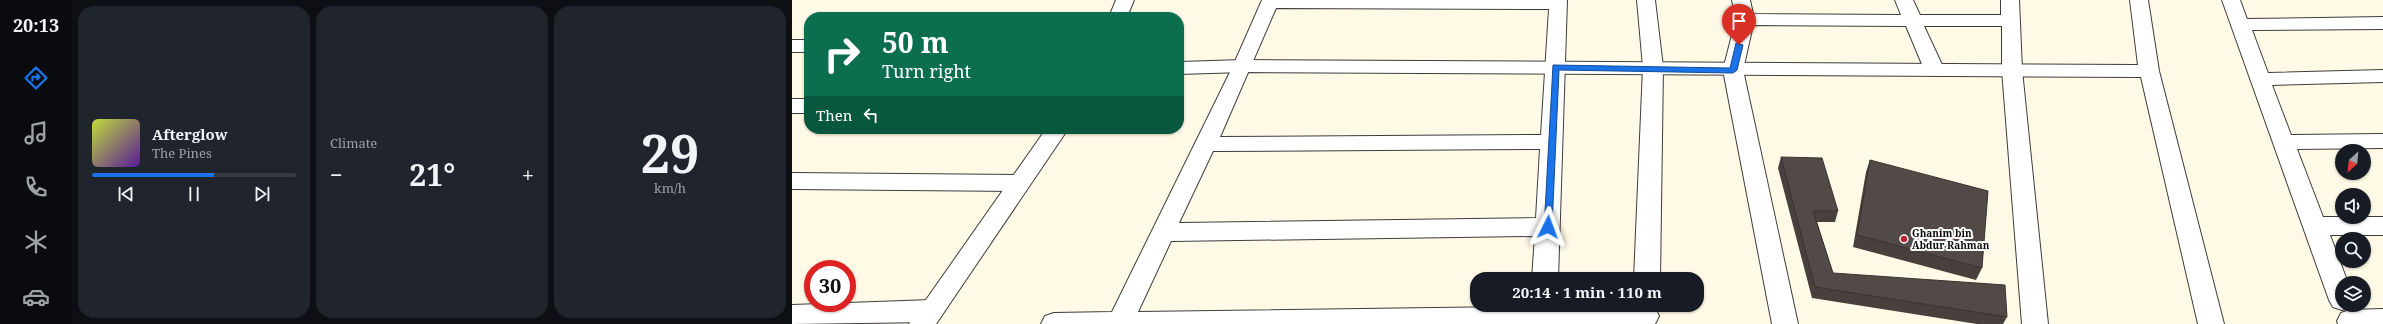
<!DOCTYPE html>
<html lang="en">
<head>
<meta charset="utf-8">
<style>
	body { margin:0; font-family:"Noto Serif",serif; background:#20242c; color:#f1f3f6; height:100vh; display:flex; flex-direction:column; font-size:15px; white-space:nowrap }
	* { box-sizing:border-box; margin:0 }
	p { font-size:13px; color:#9ea1a6 }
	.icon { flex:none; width:22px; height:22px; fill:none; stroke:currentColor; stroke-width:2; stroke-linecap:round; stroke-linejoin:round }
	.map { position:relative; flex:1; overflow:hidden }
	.drawer { display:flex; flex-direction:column; gap:6px; padding:6px; background:#0d0f14; width:720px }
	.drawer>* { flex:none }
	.banner { position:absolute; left:12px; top:12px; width:380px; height:122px; border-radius:16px; box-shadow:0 1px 3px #0004; background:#0b6e4f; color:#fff; overflow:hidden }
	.needle { width:26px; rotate:207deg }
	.tools { position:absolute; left:1543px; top:144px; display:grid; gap:8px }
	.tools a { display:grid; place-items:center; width:36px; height:36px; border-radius:50%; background:#171b24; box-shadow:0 1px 3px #0004; font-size:20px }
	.speed { position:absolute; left:12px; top:260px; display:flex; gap:8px; font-size:20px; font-weight:700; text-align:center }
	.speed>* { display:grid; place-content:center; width:52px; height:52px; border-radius:50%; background:#171b24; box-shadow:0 1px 3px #0004; line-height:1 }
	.speed .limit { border:6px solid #d22; background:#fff; color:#111 }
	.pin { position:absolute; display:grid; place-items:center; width:34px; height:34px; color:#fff; margin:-41px -17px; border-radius:50% 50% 50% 0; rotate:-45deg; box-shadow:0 0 4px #0007 }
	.pin .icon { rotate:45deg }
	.me { position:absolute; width:44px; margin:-22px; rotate:3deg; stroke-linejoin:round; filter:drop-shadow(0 0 3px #0008) }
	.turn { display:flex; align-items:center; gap:14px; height:84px; padding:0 12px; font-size:18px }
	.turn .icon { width:52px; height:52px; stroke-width:2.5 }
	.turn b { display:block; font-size:28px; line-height:34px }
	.then { display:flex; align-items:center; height:38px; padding:0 12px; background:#0003; gap:8px; font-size:15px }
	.big { font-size:30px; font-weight:700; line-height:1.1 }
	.drawer .tile { flex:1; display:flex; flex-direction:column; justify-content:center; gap:6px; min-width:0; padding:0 14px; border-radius:16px; background:#20242c }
	.drawer .dial { align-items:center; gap:0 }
	.dial b { font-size:52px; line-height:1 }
	.song { display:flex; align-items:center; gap:12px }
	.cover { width:48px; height:48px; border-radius:6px; background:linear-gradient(135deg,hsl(70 70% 55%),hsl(270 70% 35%)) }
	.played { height:4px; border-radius:2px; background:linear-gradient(90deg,#1a73e8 60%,#363941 60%) }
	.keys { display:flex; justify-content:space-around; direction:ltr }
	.heat { display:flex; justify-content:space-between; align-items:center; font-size:22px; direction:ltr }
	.drawer .tiles { flex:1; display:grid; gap:6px; grid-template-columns:repeat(3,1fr) }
	.trip { position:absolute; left:678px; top:272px; width:234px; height:40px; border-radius:16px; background:#171b24; box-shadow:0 1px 3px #0004; font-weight:700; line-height:40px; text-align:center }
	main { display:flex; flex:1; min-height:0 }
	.menu { display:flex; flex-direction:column; width:72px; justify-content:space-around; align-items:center; background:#090b0e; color:#9ea1a6 }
	.menu .icon { width:28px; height:28px }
	.menu .current { color:#1a73e8 }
	.menu b { font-size:18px; color:#f1f3f6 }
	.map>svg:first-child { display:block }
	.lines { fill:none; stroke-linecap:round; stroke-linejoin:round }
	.minor-casing { stroke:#3d3d3d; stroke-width:2 }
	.tertiary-casing { stroke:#3d3d3d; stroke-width:2 }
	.minor { fill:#fff; fill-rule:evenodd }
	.tertiary { fill:#fff; fill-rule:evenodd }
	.wall { fill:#47403c }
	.building { fill:#524a46; stroke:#393431 }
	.route { fill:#1a73e8; stroke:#114b97 }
	.poi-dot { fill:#bb2132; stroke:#fff; stroke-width:1.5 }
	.labels { text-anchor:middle; stroke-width:4; stroke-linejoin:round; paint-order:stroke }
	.poi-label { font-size:10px; font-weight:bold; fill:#0a0a0a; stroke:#fff; text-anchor:start }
</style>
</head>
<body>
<main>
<nav class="menu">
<b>20:13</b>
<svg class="icon current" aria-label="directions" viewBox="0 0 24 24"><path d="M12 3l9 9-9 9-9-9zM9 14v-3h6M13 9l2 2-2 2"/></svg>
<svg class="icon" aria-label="music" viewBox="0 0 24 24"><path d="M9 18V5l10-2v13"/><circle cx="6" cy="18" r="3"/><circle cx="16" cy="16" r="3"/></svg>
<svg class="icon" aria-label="phone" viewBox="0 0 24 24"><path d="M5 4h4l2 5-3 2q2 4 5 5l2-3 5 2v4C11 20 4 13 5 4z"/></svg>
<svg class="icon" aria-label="climate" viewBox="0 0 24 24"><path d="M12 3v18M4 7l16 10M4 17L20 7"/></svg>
<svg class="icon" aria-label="car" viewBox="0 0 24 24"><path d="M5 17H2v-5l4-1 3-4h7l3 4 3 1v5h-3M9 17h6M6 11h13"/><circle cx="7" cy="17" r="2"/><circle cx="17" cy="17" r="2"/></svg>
</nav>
<section class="drawer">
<div class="tiles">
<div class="tile">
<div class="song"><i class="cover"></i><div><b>Afterglow</b><p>The Pines</p></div></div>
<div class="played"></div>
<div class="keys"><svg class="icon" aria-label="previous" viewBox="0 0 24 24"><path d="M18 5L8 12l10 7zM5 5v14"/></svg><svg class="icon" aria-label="pause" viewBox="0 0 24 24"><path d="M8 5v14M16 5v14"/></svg><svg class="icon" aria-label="next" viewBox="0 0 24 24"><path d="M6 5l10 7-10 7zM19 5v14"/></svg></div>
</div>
<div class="tile"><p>Climate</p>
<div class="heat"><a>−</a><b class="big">21°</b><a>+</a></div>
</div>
<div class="tile dial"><b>29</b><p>km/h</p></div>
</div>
</section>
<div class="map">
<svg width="1591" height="324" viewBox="0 0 1591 324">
	<rect width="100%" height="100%" fill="#fff9e6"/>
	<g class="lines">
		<g class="minor-casing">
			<path id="minor" d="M470,0H775L766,279H740L743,236L379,241L346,312L854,305L863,308L867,316L863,324H249L253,316L262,313L320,312L441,66ZM484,8L757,9L749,135L428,137ZM748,149L744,218L387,223L421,151Z
				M845,0H863L871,67L868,279H842L851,67Z
				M940,0H958L961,14L1109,15L1103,0H1121L1128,15H1209V0H1227L1230,70L1256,324H1230L1210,70V26H1132L1152,69L1149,73L1142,75L1135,73L1132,69L1114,26L961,25L951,70L1006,324H980L931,70L944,19Z
				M1430,0H1448L1455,19L1591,17V29L1460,30L1476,73L1591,70V82L1480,85L1499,135L1591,134V148L1505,149L1531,217H1591V235H1538L1556,283H1550V305H1560L1559,307L1550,310L1541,307L1537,300Z
				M0,40H17V52H0Z
				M0,99H17V113H0Z
				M0,173L227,175L235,177L238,183L235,189L227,191L0,189Z
				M139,300L148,304L152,311L148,318L139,322L0,324V305Z
				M1591,309V324H1546L1545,321L1549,313L1558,310Z"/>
		</g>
		<g class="tertiary-casing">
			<path id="tertiary" d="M324,0H342L335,17H317Z
				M1338,0H1356L1367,71L1432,324H1406L1349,77L451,72L387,74V62L451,60L1346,65Z
				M254,129H276L144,324H117Z"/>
		</g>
		<use href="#minor" class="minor"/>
		<use href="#tertiary" class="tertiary"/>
	</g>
	<path class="wall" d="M989,157L1046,211L1043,222H1025L1041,273L1215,317L1211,324H1185L1020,298L986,168Z
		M1078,160L1190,268L1184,280L1061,247L1074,172Z"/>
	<path class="building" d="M989,157L1030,158L1046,211H1021L1041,273L1213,285L1215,317L1023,287Z
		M1078,160L1196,191L1190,268L1065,235Z"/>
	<path class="route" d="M944,43L951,45L945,70L941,73L767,70L760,227L756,231L752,230L761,65L938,68Z"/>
	<circle class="poi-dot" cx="1112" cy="239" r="4"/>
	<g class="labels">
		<g class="poi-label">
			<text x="1120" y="237">Ghanim bin<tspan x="1120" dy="12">Abdur Rahman</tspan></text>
		</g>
	</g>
</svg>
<div class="tools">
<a><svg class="needle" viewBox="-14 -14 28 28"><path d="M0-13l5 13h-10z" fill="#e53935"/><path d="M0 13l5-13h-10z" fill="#9ea1a6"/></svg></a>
<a><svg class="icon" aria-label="sound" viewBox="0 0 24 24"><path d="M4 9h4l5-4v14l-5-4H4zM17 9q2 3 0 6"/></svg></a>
<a><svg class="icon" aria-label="search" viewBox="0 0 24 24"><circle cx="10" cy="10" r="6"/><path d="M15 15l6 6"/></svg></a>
<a><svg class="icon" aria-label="layers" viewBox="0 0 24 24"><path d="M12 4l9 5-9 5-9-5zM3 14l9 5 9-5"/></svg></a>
</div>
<div class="speed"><div class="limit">30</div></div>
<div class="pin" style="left:947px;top:45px;background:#d93025"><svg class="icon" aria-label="arrive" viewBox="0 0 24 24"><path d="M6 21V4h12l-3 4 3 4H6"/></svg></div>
<svg class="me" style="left:756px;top:227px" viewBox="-20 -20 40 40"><path d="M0-17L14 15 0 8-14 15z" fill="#1a73e8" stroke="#fff" stroke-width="4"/></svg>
<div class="trip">20:14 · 1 min · 110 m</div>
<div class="banner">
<div class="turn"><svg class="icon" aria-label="right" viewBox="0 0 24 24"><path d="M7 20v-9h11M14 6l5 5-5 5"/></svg><div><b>50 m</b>Turn right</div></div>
<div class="then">Then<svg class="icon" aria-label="left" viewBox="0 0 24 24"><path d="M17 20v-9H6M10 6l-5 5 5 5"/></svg></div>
</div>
</div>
</main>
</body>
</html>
